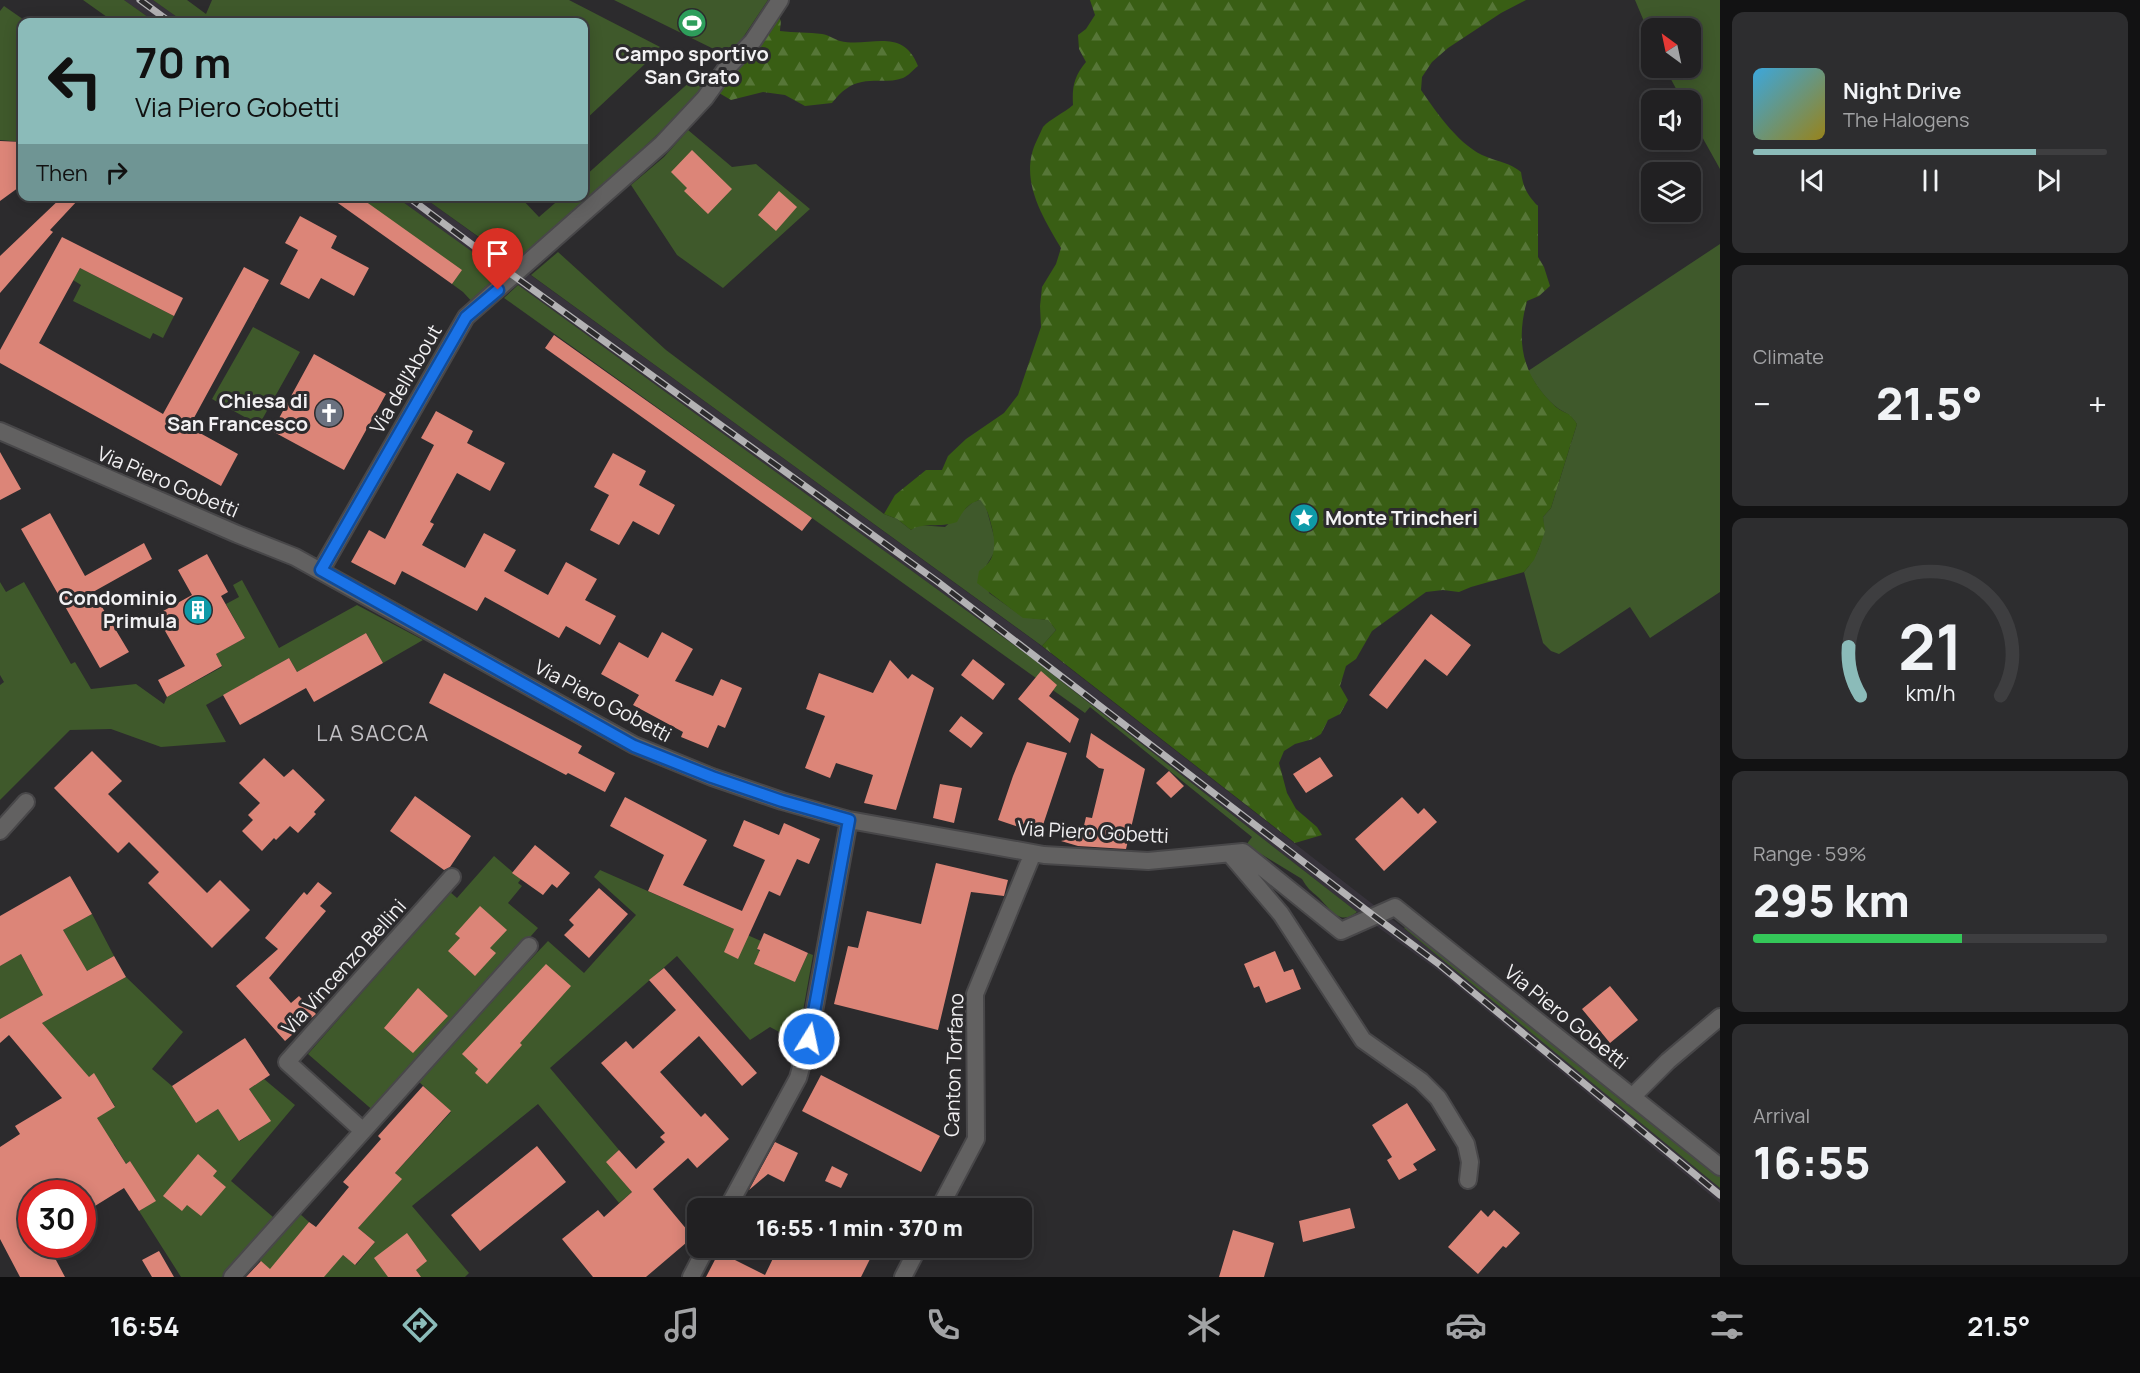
<!DOCTYPE html>
<html lang="en">
<head>
<meta charset="utf-8">
<style>
	body { margin:0; font-family:Manrope,sans-serif; background:#2d2d2f; color:#f1f3f6; height:100vh; display:flex; flex-direction:column; font-size:22px; white-space:nowrap }
	* { box-sizing:border-box; margin:0 }
	p { font-size:20px; color:#a2a3a5 }
	.icon { flex:none; width:33px; height:33px; fill:none; stroke:currentColor; stroke-width:2; stroke-linecap:round; stroke-linejoin:round }
	.map { position:relative; flex:1; overflow:hidden }
	.side { display:flex; flex-direction:column; gap:12px; padding:12px; background:#121213; width:420px }
	.side>* { flex:none }
	.hud { position:absolute; left:18px; top:18px; width:570px; height:183px; border-radius:12px; box-shadow:0 3px 15px #0003,0 0 0 2px #3e3e40; background:#8bbbb9; color:#111; overflow:hidden }
	.needle { width:39px; rotate:327deg }
	.fabs { position:absolute; left:1641px; top:18px; display:grid; gap:12px }
	.fabs a { display:grid; place-items:center; width:60px; height:60px; border-radius:12px; background:#212022; box-shadow:0 3px 15px #0003,0 0 0 2px #3e3e40; font-size:30px }
	.speed { position:absolute; left:18px; top:1180px; display:flex; gap:12px; font-size:30px; font-weight:700; text-align:center }
	.speed>* { display:grid; place-content:center; width:78px; height:78px; border-radius:50%; background:#212022; box-shadow:0 3px 15px #0003,0 0 0 2px #3e3e40; line-height:1 }
	.speed .limit { border:9px solid #d22; background:#fff; color:#111 }
	.pin { position:absolute; display:grid; place-items:center; width:51px; height:51px; color:#fff; margin:-62px -26px; border-radius:50% 50% 50% 0; rotate:-45deg; box-shadow:0 0 6px #0007 }
	.pin .icon { rotate:45deg }
	.me { position:absolute; width:66px; margin:-33px; rotate:10deg; stroke-linejoin:round; filter:drop-shadow(0 0 4px #0008) }
	.turn { display:flex; align-items:center; gap:21px; height:126px; padding:0 18px; font-size:27px }
	.turn .icon { width:78px; height:78px; stroke-width:2.5 }
	.turn b { display:block; font-size:42px; line-height:51px }
	.then { display:flex; align-items:center; height:57px; padding:0 18px; background:#0003; gap:12px; font-size:22px }
	.big { font-size:45px; font-weight:800; line-height:1.1 }
	.side .tile { flex:1; display:flex; flex-direction:column; justify-content:center; gap:9px; min-width:0; padding:0 21px; border-radius:12px; background:#2d2d2f }
	.side .dial { align-items:center; gap:0 }
	.dial svg { height:156px; overflow:visible; fill:none; stroke:#3e3e40; stroke-width:7; stroke-linecap:round; text-anchor:middle }
	.dial text { fill:#f1f3f6; stroke:none }
	.song { display:flex; align-items:center; gap:18px }
	.cover { width:72px; height:72px; border-radius:9px; background:linear-gradient(135deg,hsl(200 70% 55%),hsl(50 70% 35%)) }
	.played { height:6px; border-radius:3px; background:linear-gradient(90deg,#8bbbb9 80%,#3e3e40 80%) }
	.keys { display:flex; justify-content:space-around; direction:ltr }
	.heat { display:flex; justify-content:space-between; align-items:center; font-size:33px; direction:ltr }
	.charge { height:9px; border-radius:4px; background:linear-gradient(90deg,#34c759 59%,#3e3e40 0) }
	.trip { position:absolute; left:687px; top:1198px; width:345px; height:60px; border-radius:12px; background:#212022; box-shadow:0 3px 15px #0003,0 0 0 2px #3e3e40; font-weight:800; line-height:60px; text-align:center }
	.dock { display:flex; height:96px; justify-content:space-around; align-items:center; background:#0d0d0e; color:#a2a3a5 }
	.dock .icon { width:42px; height:42px }
	.dock .current { color:#8bbbb9 }
	.dock b { font-size:27px; color:#f1f3f6 }
	main { display:flex; flex:1; min-height:0 }
	.map>svg:first-child { display:block }
	.built { fill:#37333b }
	.green { fill:#3f592b }
	.forest { fill:url(#forest-firs) }
	.building { fill:#dc8578 }
	.lines { fill:none; stroke-linecap:round; stroke-linejoin:round }
	.minor-casing { stroke:#484749; stroke-width:20 }
	.minor { stroke:#626161; stroke-width:16 }
	.rail-casing { stroke:#b3b2b4; stroke-width:7 }
	.rail { stroke:#2c2b2d; stroke-width:4.5; stroke-dasharray:14; stroke-linecap:butt }
	.route-casing { stroke:#114b97; stroke-width:15 }
	.route { stroke:#1a73e8; stroke-width:10 }
	.labels { text-anchor:middle; stroke-width:6; stroke-linejoin:round; paint-order:stroke }
	.poi-label { font-size:20px; font-weight:bold; fill:#f2f1f3; stroke:#2c2b2d; text-anchor:end }
	.street-label { font-size:20px; fill:#f2f1f3; stroke:#2c2b2d }
	.quarter-label { font-size:22px; letter-spacing:1.5px; fill:#c2c0c4; stroke:#2c2b2d }
</style>
</head>
<body>
<main>
<div class="map">
<svg width="1720" height="1277" viewBox="0 0 1720 1277">
	<defs>
		<pattern id="forest-firs" width="22" height="20" patternUnits="userSpaceOnUse" patternTransform="scale(1.5)"><rect width="22" height="20" fill="#395e14"/><path d="M5 1l3.5 6h-7zM16 11l3.5 6h-7z" fill="#567637"/></pattern>
	</defs>
	<rect width="100%" height="100%" fill="#2c2b2d"/>
	<path class="built" d="M124,0H153L184,22H155Z
		M396,197H423L1036,642L1447,962L1720,1188V1203L1440,972L1357,912L1025,653Z"/>
	<path class="green" d="M83,0H124L155,22H114Z
		M153,0H187L206,14L212,0H569L662,48L584,121V22H184Z
		M614,0H768L730,57Z
		M1635,0H1720V169L1691,117L1690,100H1682L1665,68H1690V28H1652L1651,38Z
		M4,6L27,22H22V142L0,140V11Z
		M703,70L706,82L705,90L518,265L423,197H520L539,217L562,197L584,196V177Z
		M688,130L732,167L756,164L810,209L723,288L677,255L631,185L664,157Z
		M358,197H396L506,276L475,305L463,292L452,284L461,271Z
		M1720,244V592L1650,638L1630,607L1559,654L1551,651L1543,643L1524,572C1538,556 1545,538 1543,517L1551,508L1577,424C1570,414 1569,415 1559,409C1547,401 1535,384 1528,371Z
		M558,252L666,350L884,514L897,519L911,530L918,525L945,527L973,502L980,500L986,507L995,540V551L986,566L989,593L1023,617L1048,620L1056,630L1042,646L531,275Z
		M80,268L174,316L163,338L153,333L150,339L73,301L81,285L73,280Z
		M518,285L1025,653L1357,912C1339,927 1330,908 1318,897C1311,891 1307,888 1302,879L1246,845L1252,837L1090,707L1085,713L504,298Z
		M253,327L300,352L259,425L212,399Z
		M242,580L279,648L357,605L423,640L383,663L366,633L297,672L289,658L206,705L226,742L161,747L111,729L70,730L0,800V685L4,682L0,675V582L6,592L24,582L71,664L75,662L91,689L136,684L164,704L167,697L222,667L216,654L245,638L226,604L239,597L233,585Z
		M494,856L521,879L518,883L522,886L508,903L538,928L376,1113L308,1054L450,892L457,898Z
		M600,870L761,941L757,949L795,982L808,953L813,955L800,1028L783,1034L770,1027L750,1040L677,956L550,1068L619,1150L607,1162L632,1192L619,1203L538,1104L412,1206L469,1273L465,1277H279L259,1260L299,1213L309,1222L287,1249L340,1253L356,1265L375,1242L358,1228L401,1179L395,1173L451,1112L417,1080L548,941L584,973L636,915L594,877Z
		M92,914L114,956L0,1019V966L21,954L36,982L79,958L63,930Z
		M1407,925L1472,976L1622,1101L1720,1175V1188L1404,928Z
		M126,977L183,1032L152,1069L172,1086L196,1123L218,1109L240,1141L270,1121L249,1089L264,1079L295,1105L231,1181L273,1217L222,1277H181L139,1211L155,1201L130,1161L126,1164L114,1144L98,1155L81,1128L115,1106L94,1074L60,1095L49,1078L72,1058L42,1023Z"/>
	<path class="forest" d="M1090,0H1526L1501,13L1448,48L1432,62L1422,77L1421,90C1436,112 1461,148 1487,157C1499,162 1510,163 1521,172C1523,187 1527,195 1538,206V257L1544,267L1550,286L1539,296L1527,301C1515,343 1523,377 1556,407C1566,415 1568,410 1577,424L1551,508L1543,517L1545,531L1541,543L1534,560L1524,572L1471,587L1459,592L1443,590L1426,592L1372,631L1356,659L1346,666L1340,686L1348,700L1340,714L1328,720L1321,734L1313,739L1295,744L1284,751L1279,763L1287,793L1296,809L1317,827L1322,835L1295,843L1042,646L1056,630L1048,620L1023,618L977,583L979,571C996,560 996,546 992,528C989,517 988,509 980,500C968,503 963,511 957,522C940,528 923,522 911,530L897,519L884,514L895,495L926,470H942L948,456L966,439L1004,413L1018,395L1041,327L1040,306L1042,287L1056,264L1061,248C1042,216 1018,178 1037,140C1039,136 1041,131 1043,127C1050,119 1064,113 1073,105C1072,87 1074,76 1086,62L1079,49L1078,35L1086,29L1095,15Z
		M771,15H777C783,21 780,24 780,31C794,33 809,32 822,34C829,35 834,39 840,41C869,48 902,26 918,66C913,70 908,76 903,78C885,85 865,75 846,89C841,92 836,98 832,103L805,106L785,95L763,92L731,100L719,93Z"/>
	<path class="building" d="M0,141L22,142V185L0,201Z
		M692,150L732,189L708,214L684,191L687,188L671,172Z
		M779,191L797,207L776,231L758,215Z
		M63,196H74L78,200L50,230L53,232L0,293V256Z
		M328,196H358L462,270L452,284Z
		M300,216L337,236L331,248L369,268L354,296L321,278L309,299L280,284L298,250L285,243Z
		M62,237L183,298L174,316L80,268L39,343L163,414L244,267L269,280L189,427L238,454L221,486L0,363V350Z
		M554,335L812,518L802,531L545,348Z
		M314,354L386,394L344,470L272,431Z
		M436,411L473,431L467,443L505,463L490,491L457,473L430,522L434,524L422,545L465,568L484,533L516,550L504,571L548,595L566,562L597,579L585,600L616,616L600,645L566,626L559,638L485,597L477,611L402,571L395,585L351,562L369,530L385,539L434,445L421,438Z
		M0,452L21,489L0,500Z
		M613,453L646,471L639,485L675,505L659,535L633,521L619,545L590,530L609,495L594,487Z
		M50,513L85,576L144,543L152,559L93,592L129,652L100,668L21,529Z
		M207,554L228,592L221,596L245,638L216,654L222,666L167,697L158,680L185,666L156,615L192,595L178,570Z
		M1431,614L1471,645L1447,676L1425,659L1387,709L1369,695Z
		M662,632L693,649L675,681L713,696L721,679L742,688L725,728L718,725L708,748L681,737L683,732L633,705L639,695L601,674L619,642L648,658Z
		M366,633L383,663L314,702L306,688L240,725L223,695L289,658L297,672Z
		M973,659L1005,684L993,700L961,675Z
		M890,660L908,679L912,674L934,688L896,810L864,803L873,775L836,763L830,778L805,768L825,716L806,709L819,673L873,693Z
		M1041,671L1057,685L1049,696L1079,719L1070,743L1018,699Z
		M444,673L582,746L578,753L615,773L605,792L568,773L566,775L429,703Z
		M961,716L983,733L971,748L949,731Z
		M1091,733L1145,769L1126,849L1078,846L1061,841L1082,834L1086,817L1092,818L1104,769L1099,768L1086,757Z
		M1027,742L1067,753L1040,834L998,820L1013,776Z
		M92,751L122,781L108,794L207,893L220,880L250,910L212,948L148,883L159,872L129,842L118,853L54,788Z
		M1320,757L1333,776L1306,793L1293,774Z
		M264,758L284,777L293,769L325,800L314,812L316,814L298,833L290,826L276,840L274,838L262,851L242,831L253,820L248,815L260,803L239,783Z
		M1169,771L1184,786L1171,798L1156,783Z
		M940,784L962,788L954,823L933,818Z
		M415,796L471,836L450,867L444,870L390,831Z
		M625,797L707,840L683,885L742,911L765,860L733,846L744,820L779,835L784,823L820,839L809,864L797,859L780,896L769,891L738,959L724,952L734,929L648,891L664,855L610,826Z
		M1402,797L1418,814L1424,808L1437,822L1384,871L1355,839Z
		M535,845L570,873L557,888L552,884L543,895L512,873Z
		M936,863L1008,880L1004,896L971,892L938,1030L834,1004L848,946L858,948L867,911L921,924Z
		M70,876L92,914L63,930L87,971L114,956L126,977L42,1023L89,1077L94,1073L115,1107L97,1118L126,1164L130,1161L156,1201L139,1211L124,1188L82,1214V1194H32V1245H48L65,1277H20L0,1239V1147L20,1134L15,1126L62,1098L9,1035L0,1043V1019L43,995L21,954L0,966V916Z
		M318,882L332,893L320,906L326,911L269,978L291,1003L299,996L316,1014L285,1041L236,986L278,949L265,938L304,892L307,895Z
		M599,888L628,914L589,958L564,935L574,925L569,920Z
		M480,906L507,930L490,948L496,953L475,976L448,951L460,938L455,934Z
		M764,933L808,953L795,982L754,964L760,950L757,949Z
		M1275,951L1284,972L1293,969L1301,989L1266,1003L1259,986L1254,988L1244,964Z
		M546,964L571,986L520,1043L522,1045L487,1084L475,1073L478,1069L462,1054Z
		M664,968L757,1073L742,1086L699,1036L660,1072L701,1117L705,1113L729,1139L697,1168L688,1158L653,1189L693,1237L646,1277H593L562,1239L598,1210L604,1217L632,1192L606,1162L619,1150L636,1169L665,1142L660,1137L665,1133L601,1063L626,1041L633,1049L676,1010L649,980Z
		M1610,986L1638,1020L1610,1043L1582,1009Z
		M418,988L448,1016L413,1053L384,1028Z
		M245,1038L270,1075L249,1089L271,1121L239,1141L218,1109L196,1123L172,1086Z
		M821,1075L940,1136L921,1172L802,1111Z
		M423,1086L451,1111L395,1173L402,1179L358,1228L375,1242L355,1265L343,1255L324,1277H246L261,1261L270,1269L309,1222L316,1227L349,1187L343,1182L381,1139L378,1136Z
		M1407,1103L1436,1150L1413,1164L1417,1170L1399,1180L1387,1160L1392,1157L1372,1125Z
		M775,1142L798,1153L784,1182L768,1174L749,1190Z
		M537,1146L566,1182L480,1251L451,1215Z
		M198,1154L217,1171L213,1176L226,1187L201,1216L187,1205L182,1211L163,1196Z
		M832,1166L848,1174L841,1188L825,1181Z
		M1350,1208L1355,1228L1303,1242L1299,1221Z
		M1481,1210L1488,1217L1494,1210L1520,1233L1506,1248L1503,1246L1478,1274L1448,1247Z
		M1233,1230L1274,1243L1264,1277H1219Z
		M407,1233L427,1261L416,1270L421,1277H388L374,1258Z
		M778,1248H858L872,1255L861,1277H706L719,1252L765,1275Z
		M159,1251L174,1277H152L142,1260Z"/>
	<g class="lines">
		<g class="minor-casing">
			<path id="minor" d="M0,431L237,534L295,557L634,745L712,777L782,801L849,820L1044,855L1148,861L1243,852L1341,931L1395,907L1720,1167
				M321,570L466,317L662,144L705,98L725,70L753,41L780,0
				M0,831L26,802
				M1230,854L1281,914L1363,1040L1421,1081L1438,1098L1466,1144L1470,1162L1468,1180
				M1632,1097L1668,1061L1720,1017
				M363,1131L287,1062L452,877
				M727,1209L798,1078L809,1039L849,820
				M939,1209L976,1139L975,994L1033,853
				M232,1277L529,946
				M691,1277L706,1248
				M903,1277L918,1248"/>
		</g>
		<use href="#minor" class="minor"/>
		<g class="rail-casing">
			<path id="rail" d="M140,0L170,22
				M407,196L514,276L938,582L1374,916L1440,965L1720,1195"/>
		</g>
		<use href="#rail" class="rail"/>
	</g>
	<g class="lines">
		<g class="route-casing">
			<path id="route" d="M498,290L466,317L321,570L634,746L712,777L782,801L849,820L809,1039"/>
		</g>
		<use href="#route" class="route"/>
	</g>
	<defs>
		<g id="stadium-disc" transform="scale(1.5)"><circle r="9.5" fill="#2e9e5b" stroke="#2c2b2d"/><path d="M0-5a6.5 5 0 1 0 0 10a6.5 5 0 1 0 0-10ZM-3.5-1.8h7v3.6h-7Z" fill="#fff"/></g>
		<g id="church-disc" transform="scale(1.5)"><circle r="9.5" fill="#6b7280" stroke="#2c2b2d"/><path d="M-1.2-6h2.4v3.5h3.3v2.4h-3.3V6h-2.4V-.1h-3.3v-2.4h3.3Z" fill="#fff"/></g>
		<g id="sight-disc" transform="scale(1.5)"><circle r="9.5" fill="#0f9aa8" stroke="#2c2b2d"/><path d="M0-6L1.8-2.2L6-1.7L2.9 1.2L3.7 5.4L0 3.3L-3.7 5.4L-2.9 1.2L-6-1.7L-1.8-2.2Z" fill="#fff"/></g>
		<g id="building-disc" transform="scale(1.5)"><circle r="9.5" fill="#0f9aa8" stroke="#2c2b2d"/><path d="M-4-6H4V6H1V3H-1V6H-4ZM-2.5-4.3h1.7v1.8h-1.7ZM.8-4.3h1.7v1.8H.8ZM-2.5-1h1.7V.8h-1.7ZM.8-1h1.7V.8H.8Z" fill="#fff"/></g>
	</defs>
	<g fill-rule="evenodd">
		<use href="#stadium-disc" x="692" y="23"/>
		<use href="#church-disc" x="329" y="413"/>
		<use href="#sight-disc" x="1304" y="518"/>
		<use href="#building-disc" x="198" y="610"/>
	</g>
	<g class="labels">
		<g class="poi-label">
			<text x="692" y="61" text-anchor="middle">Campo sportivo<tspan x="692" dy="23">San Grato</tspan></text>
			<text x="308" y="408">Chiesa di<tspan x="308" dy="23">San Francesco</tspan></text>
			<text x="1325" y="525" text-anchor="start">Monte Trincheri</text>
			<text x="177" y="605">Condominio<tspan x="177" dy="23">Primula</tspan></text>
		</g>
		<g class="street-label">
			<text transform="translate(406 379) rotate(-60)" y="7">Via dell'About</text>
			<text transform="translate(168 482) rotate(23)" y="7">Via Piero Gobetti</text>
			<text transform="translate(603 701) rotate(28)" y="7">Via Piero Gobetti</text>
			<text transform="translate(1093 832) rotate(3)" y="7">Via Piero Gobetti</text>
			<text transform="translate(344 967) rotate(-48)" y="7">Via Vincenzo Bellini</text>
			<text transform="translate(1566 1017) rotate(39)" y="7">Via Piero Gobetti</text>
			<text transform="translate(954 1065) rotate(-88)" y="7">Canton Torfano</text>
		</g>
		<g class="quarter-label">
			<text x="373" y="741">LA SACCA</text>
		</g>
	</g>
</svg>
<div class="fabs">
<a><svg class="needle" viewBox="-14 -14 28 28"><path d="M0-13l5 13h-10z" fill="#e53935"/><path d="M0 13l5-13h-10z" fill="#a2a3a5"/></svg></a>
<a><svg class="icon" aria-label="sound" viewBox="0 0 24 24"><path d="M4 9h4l5-4v14l-5-4H4zM17 9q2 3 0 6"/></svg></a>
<a><svg class="icon" aria-label="layers" viewBox="0 0 24 24"><path d="M12 4l9 5-9 5-9-5zM3 14l9 5 9-5"/></svg></a>
</div>
<div class="speed"><div class="limit">30</div></div>
<div class="pin" style="left:498px;top:290px;background:#d93025"><svg class="icon" aria-label="arrive" viewBox="0 0 24 24"><path d="M6 21V4h12l-3 4 3 4H6"/></svg></div>
<svg class="me" style="left:809px;top:1039px" viewBox="-20 -20 40 40"><circle r="17" fill="#1a73e8" stroke="#fff" stroke-width="3"/><path d="M0-11L8 9 0 5-8 9z" fill="#fff"/></svg>
<div class="trip">16:55 · 1 min · 370 m</div>
<div class="hud">
<div class="turn"><svg class="icon" aria-label="left" viewBox="0 0 24 24"><path d="M17 20v-9H6M10 6l-5 5 5 5"/></svg><div><b>70 m</b>Via Piero Gobetti</div></div>
<div class="then">Then<svg class="icon" aria-label="right" viewBox="0 0 24 24"><path d="M7 20v-9h11M14 6l5 5-5 5"/></svg></div>
</div>
</div>
<section class="side">
<div class="tile">
<div class="song"><i class="cover"></i><div><b>Night Drive</b><p>The Halogens</p></div></div>
<div class="played"></div>
<div class="keys"><svg class="icon" aria-label="previous" viewBox="0 0 24 24"><path d="M18 5L8 12l10 7zM5 5v14"/></svg><svg class="icon" aria-label="pause" viewBox="0 0 24 24"><path d="M8 5v14M16 5v14"/></svg><svg class="icon" aria-label="next" viewBox="0 0 24 24"><path d="M6 5l10 7-10 7zM19 5v14"/></svg></div>
</div>
<div class="tile"><p>Climate</p>
<div class="heat"><a>−</a><b class="big">21.5°</b><a>+</a></div>
</div>
<div class="tile dial"><svg viewBox="0 0 100 80">
<path d="M14 69A42 42 0 1 1 86 69"/>
<path d="M14 69A42 42 0 0 1 8 44" stroke="#8bbbb9"/>
<text x="50" y="56" font-size="32" font-weight="700">21</text>
<text x="50" y="72" font-size="11">km/h</text>
</svg></div>
<div class="tile"><p>Range · 59%</p><b class="big">295 km</b><div class="charge"></div></div>
<div class="tile"><p>Arrival</p><b class="big">16:55</b></div>
</section>
</main>
<nav class="dock">
<b>16:54</b>
<svg class="icon current" aria-label="directions" viewBox="0 0 24 24"><path d="M12 3l9 9-9 9-9-9zM9 14v-3h6M13 9l2 2-2 2"/></svg>
<svg class="icon" aria-label="music" viewBox="0 0 24 24"><path d="M9 18V5l10-2v13"/><circle cx="6" cy="18" r="3"/><circle cx="16" cy="16" r="3"/></svg>
<svg class="icon" aria-label="phone" viewBox="0 0 24 24"><path d="M5 4h4l2 5-3 2q2 4 5 5l2-3 5 2v4C11 20 4 13 5 4z"/></svg>
<svg class="icon" aria-label="climate" viewBox="0 0 24 24"><path d="M12 3v18M4 7l16 10M4 17L20 7"/></svg>
<svg class="icon" aria-label="car" viewBox="0 0 24 24"><path d="M5 17H2v-5l4-1 3-4h7l3 4 3 1v5h-3M9 17h6M6 11h13"/><circle cx="7" cy="17" r="2"/><circle cx="17" cy="17" r="2"/></svg>
<svg class="icon" aria-label="filters" viewBox="0 0 24 24"><path d="M4 7h16M4 17h16"/><circle cx="9" cy="7" r="2"/><circle cx="15" cy="17" r="2"/></svg>
<b>21.5°</b>
</nav>
</body>
</html>
